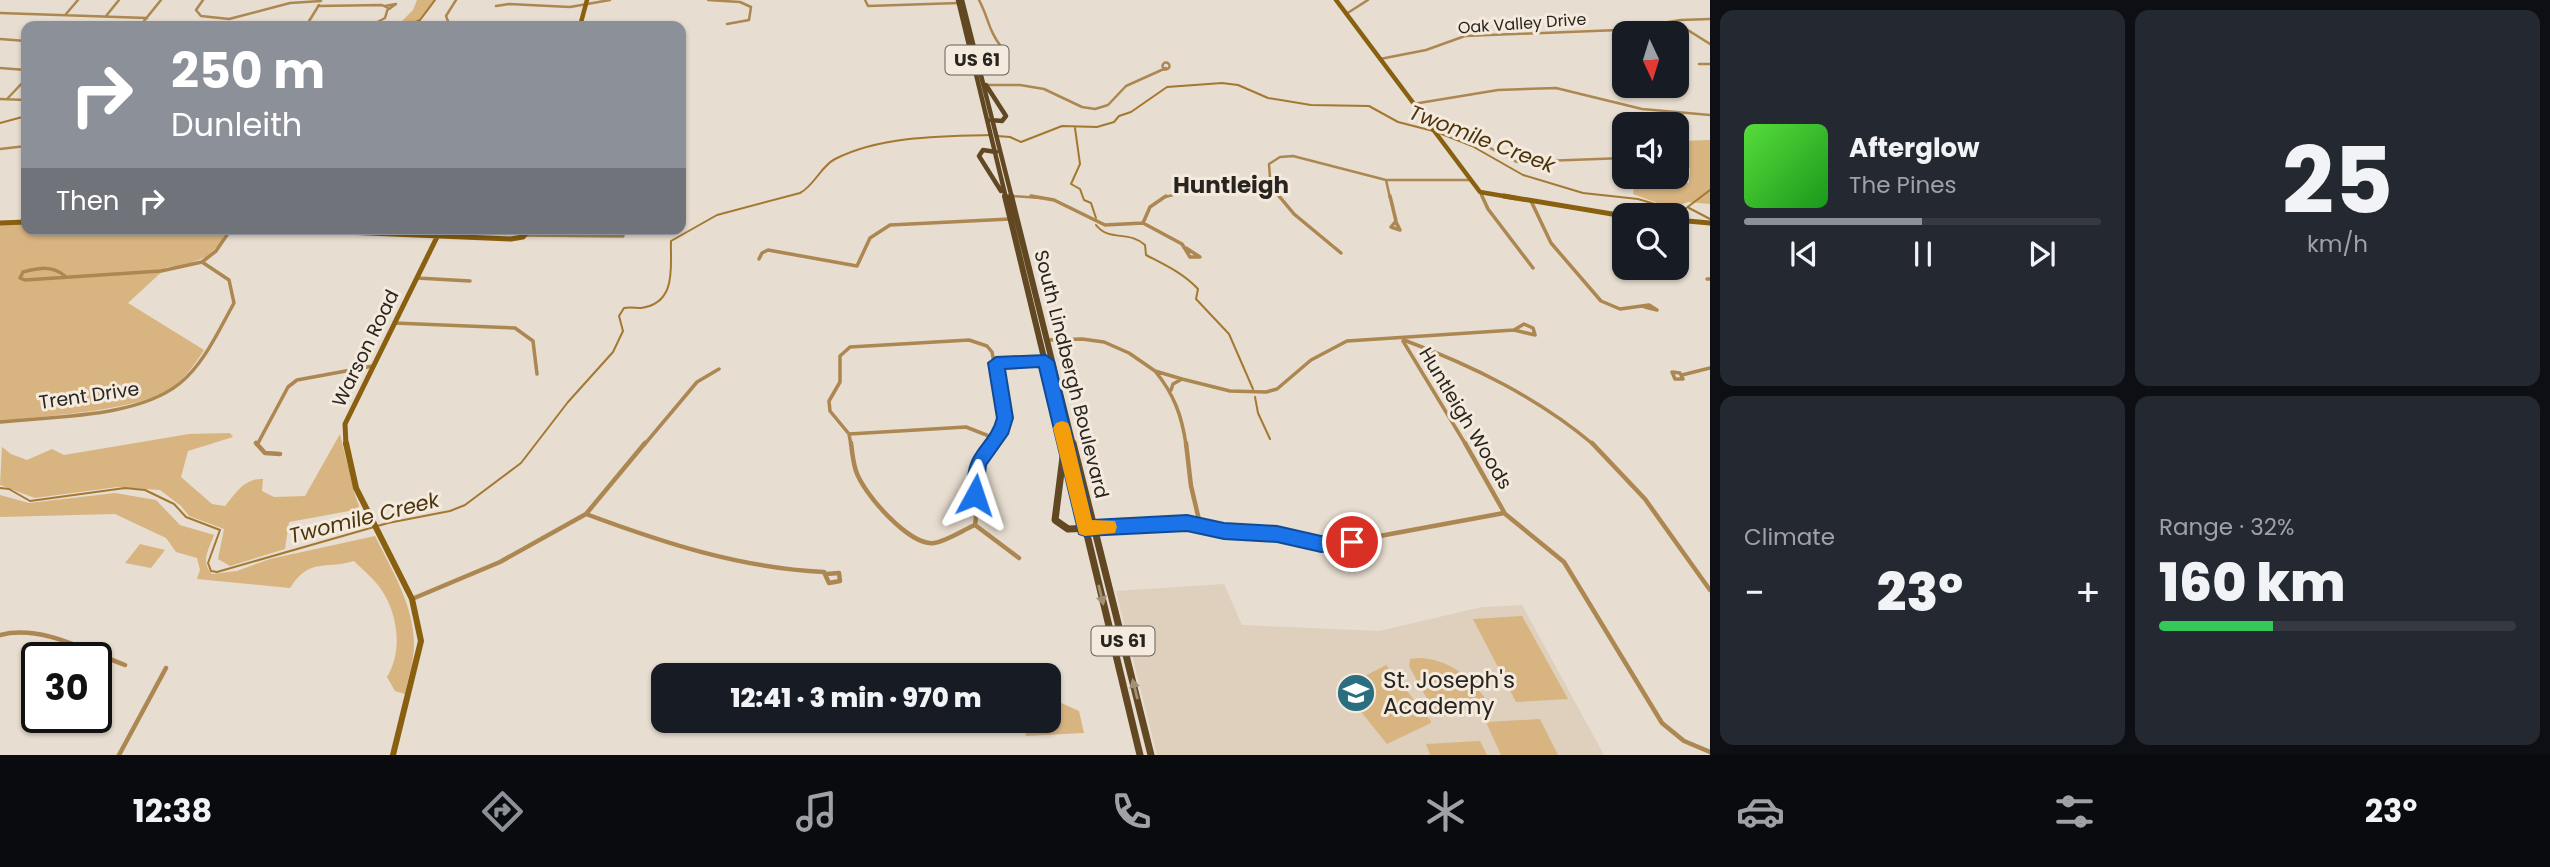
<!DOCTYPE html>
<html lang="en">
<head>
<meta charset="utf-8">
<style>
	body { margin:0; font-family:Poppins,sans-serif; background:#242831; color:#f1f3f6; height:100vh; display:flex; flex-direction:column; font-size:26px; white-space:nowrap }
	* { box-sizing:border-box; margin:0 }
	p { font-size:23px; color:#9ea1a6 }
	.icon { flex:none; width:38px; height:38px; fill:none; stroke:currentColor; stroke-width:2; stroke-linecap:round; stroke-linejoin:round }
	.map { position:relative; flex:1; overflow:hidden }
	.drawer { display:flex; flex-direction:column; gap:10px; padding:10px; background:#0d0f14; width:840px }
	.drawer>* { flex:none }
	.banner { position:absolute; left:21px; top:21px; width:665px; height:214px; border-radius:14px; box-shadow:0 2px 5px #0004; background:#8c9099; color:#fff; overflow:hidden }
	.needle { width:46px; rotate:176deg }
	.buttons { position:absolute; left:1612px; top:21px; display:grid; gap:14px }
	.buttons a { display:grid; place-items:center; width:77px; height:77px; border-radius:14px; background:#171b24; box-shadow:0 2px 5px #0004; font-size:35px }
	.speed { position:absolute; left:21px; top:642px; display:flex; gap:14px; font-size:35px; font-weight:700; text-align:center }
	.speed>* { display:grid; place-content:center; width:91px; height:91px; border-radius:50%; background:#171b24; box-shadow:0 2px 5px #0004; line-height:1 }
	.speed .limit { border:4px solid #111; border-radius:10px; background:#fff; color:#111 }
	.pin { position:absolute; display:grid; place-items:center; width:60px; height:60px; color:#fff; margin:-30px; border:4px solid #fff; border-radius:50%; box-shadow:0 2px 7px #0007 }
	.me { position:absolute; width:77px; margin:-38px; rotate:5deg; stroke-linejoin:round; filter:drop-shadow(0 0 5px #0008) }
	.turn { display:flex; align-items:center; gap:24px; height:147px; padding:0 35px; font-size:32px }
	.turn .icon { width:91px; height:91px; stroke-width:2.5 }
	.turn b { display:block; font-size:49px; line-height:60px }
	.then { display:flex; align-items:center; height:66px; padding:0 35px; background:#0003; gap:14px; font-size:26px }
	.big { font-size:52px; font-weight:800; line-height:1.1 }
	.drawer .card { flex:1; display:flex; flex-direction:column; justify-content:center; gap:10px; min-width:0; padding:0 24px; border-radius:14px; background:#242831 }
	.drawer .dial { align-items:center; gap:0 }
	.dial b { font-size:91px; line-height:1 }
	.song { display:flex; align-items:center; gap:21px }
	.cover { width:84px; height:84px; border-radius:10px; background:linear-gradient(135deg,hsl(110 70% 55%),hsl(120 70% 35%)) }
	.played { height:7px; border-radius:4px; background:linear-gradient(90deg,#8c9099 50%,#363941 50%) }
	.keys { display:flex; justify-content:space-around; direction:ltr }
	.heat { display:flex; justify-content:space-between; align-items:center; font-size:38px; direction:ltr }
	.charge { height:10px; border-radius:5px; background:linear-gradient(90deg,#34c759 32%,#363941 0) }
	.drawer .tiles { flex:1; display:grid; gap:10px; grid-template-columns:repeat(2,1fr) }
	.trip { position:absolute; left:651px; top:663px; width:410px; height:70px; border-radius:14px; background:#171b24; box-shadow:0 2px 5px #0004; font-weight:800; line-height:70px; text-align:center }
	.menu { display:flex; height:112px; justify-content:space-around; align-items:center; background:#090b0e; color:#9ea1a6 }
	.menu .icon { width:49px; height:49px }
	.menu .active { color:#8c9099 }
	.menu b { font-size:32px; color:#f1f3f6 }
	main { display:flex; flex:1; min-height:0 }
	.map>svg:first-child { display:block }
	.built { fill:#ded0bc }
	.green { fill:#d8b480 }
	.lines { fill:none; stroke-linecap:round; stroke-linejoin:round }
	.stream { stroke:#a47831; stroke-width:2 }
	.street-far2 { stroke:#ac8751; stroke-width:2.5 }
	.street-far1 { stroke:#ac8751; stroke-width:3.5 }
	.street { stroke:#ac8751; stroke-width:4.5 }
	.secondary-far2 { stroke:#895f10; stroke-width:4.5 }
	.secondary-far1 { stroke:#895f10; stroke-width:5 }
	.secondary { stroke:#895f10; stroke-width:6 }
	.primary-far2 { stroke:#614822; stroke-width:4.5 }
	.primary-far1 { stroke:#614822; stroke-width:6 }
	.primary { stroke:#614822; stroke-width:7 }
	.oneway { fill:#a39176 }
	.route { fill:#1a73e8; stroke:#114b97; stroke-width:2 }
	.slow { fill:#f59e0b }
	.labels { text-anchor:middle; stroke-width:6; stroke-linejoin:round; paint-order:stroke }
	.far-street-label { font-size:16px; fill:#282520; stroke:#f4eadd }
	.shield { fill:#f4eadd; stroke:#656059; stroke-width:2 }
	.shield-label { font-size:18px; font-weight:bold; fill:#282520 }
	.street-label { font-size:19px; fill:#282520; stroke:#f4eadd }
	.water-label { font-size:21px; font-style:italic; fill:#4b330b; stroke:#f4eadd }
	.quarter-label { font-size:23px; font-weight:bold; fill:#282520; stroke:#f4eadd }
	.near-poi-label { font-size:23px; fill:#282520; stroke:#f4eadd; text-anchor:start }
</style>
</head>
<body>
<main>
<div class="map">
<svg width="1710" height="755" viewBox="0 0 1710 755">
	<rect width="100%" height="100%" fill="#e7ddd0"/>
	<path class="built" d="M1224,584L1242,625L1379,631L1482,607L1522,605L1604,755H1157L1116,591Z"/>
	<path class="green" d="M417,0H436C424,17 419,26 397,26L413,10Z
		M1710,140V204L1688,202L1677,206L1663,205L1633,194L1634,186L1689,183L1690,169L1677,154V141Z
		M0,224H26V229L227,230L219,245L206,257L183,266L167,267L128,303L204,350C195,364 186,377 173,387C142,411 42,416 0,421Z
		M230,433L233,437L188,451L181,477L212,504L225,506C236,493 244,478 263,479L262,491L274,497L305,496L340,434L354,492L360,509L289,522L285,549L230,566L218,559L224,529L189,516L181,506L160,490L117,487L35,498L0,485L2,447L11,454L27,460L52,449L64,455L189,434Z
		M115,493L156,500L180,525L214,535C209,549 200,562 212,574L237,571L270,559L375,536C392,570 414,606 414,645C414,661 408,678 405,694L395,691L387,677C403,651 398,614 381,589C374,579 363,570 354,561C324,570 310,557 290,588L197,579L200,570L197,558L176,552L166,538L115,514L0,517V495L29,503Z
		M140,544L165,550L151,568L125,563Z
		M1522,616L1568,699L1516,702L1473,619Z
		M1418,658C1448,659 1468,675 1485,698L1465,710L1442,717L1435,713L1409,666L1410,659Z
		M1386,665L1431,721V723L1387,744L1342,688Z
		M1057,701L1079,711L1084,733L1026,736L1023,721H1048V703Z
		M1540,719L1558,755H1501L1486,722Z
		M1480,741L1487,755H1430L1426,744Z"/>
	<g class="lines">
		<path class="stream" d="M407,26L420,20L435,0
			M0,123L26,116
			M1075,128L1080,164L1071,184L1080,189L1084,200L1091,203L1096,218
			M1439,133L1472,146L1523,175L1583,193L1638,199L1678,211L1685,209L1710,190
			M997,136L1010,137L1021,142L1062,126L1097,127L1114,122L1119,116L1131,112L1167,87L1222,83L1238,85L1268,98L1311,105L1369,106L1398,122L1433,131
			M1689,208L1710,219
			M1096,225C1109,242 1129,230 1145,245L1146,255C1165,265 1183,273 1198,289L1196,299L1229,334L1253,389
			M1255,397L1258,413L1270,439
			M0,488L9,489L30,501L125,488L145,490L174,504L186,517L220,530L208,563L211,571L217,572L388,523L450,511L465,505L521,463L568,402L613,352L623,331L619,316L624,308C630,307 636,308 641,308C678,303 670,265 671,241L717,215L800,193C815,185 820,167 835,159C880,136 941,136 991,135"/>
		<path class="street-far2" d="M203,0L196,10L201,16L229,19L290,3L321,1
			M708,0L740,2L751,7L749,20L727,24
			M865,0L868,6L959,3
			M318,6L382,5L388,8L385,18L370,26
			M385,6L396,4L389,9
			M496,6L509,4L570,7L610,0
			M0,13L147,18
			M66,14L78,0
			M1346,14L1368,0
			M106,16L119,0
			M1675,22L1710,44
			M449,24L446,16L456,0
			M140,26L161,0
			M306,26L319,5
			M0,39L26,41
			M1380,59L1426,50L1465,36L1619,30L1681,20L1710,19
			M977,60L995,57L1002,48C988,30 989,19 979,0
			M1162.5 66a3.5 3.5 0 1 1 7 0a3.5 3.5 0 1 1-7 0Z
			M1699,64H1710
			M0,68L26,70
			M987,85H1020L1044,89L1082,107L1095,109L1108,105L1126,86L1166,68
			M0,99L26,100
			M7,99L26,79
			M1413,104L1498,90L1556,88L1642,109L1710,115
			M1431,125L1461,133L1517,162L1624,158
			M0,149L26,146
			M1386,180L1390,198
			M1480,192L1483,198
			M1011,196L1041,198
			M1162,198L1195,189
			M1280,198L1270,178L1269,164L1280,157L1293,156L1386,180H1469"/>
		<path class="street-far1" d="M1031,196L1054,200L1105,225L1143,223L1182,244L1190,257H1200L1186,248
			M1279,196L1294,214L1341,253
			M1390,196L1396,221L1391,227L1400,230L1396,222
			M1482,196L1488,209L1533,268
			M1531,201L1551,243L1601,301L1620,309L1649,305L1657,310L1645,307
			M1143,223L1150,207L1166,196
			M525,235L623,236
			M759,259L762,253L768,250L857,266L870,238L890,225L1010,219
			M202,262L216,251L231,229
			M417,278L470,281
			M1707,279H1710
			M394,323L515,328L533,341L537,374
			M1524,324L1533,328L1535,335L1514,330Z
			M1047,340L1082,339L1104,342L1129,353L1155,371L1182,379
			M1404,340C1473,366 1537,397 1594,445
			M1403,341L1466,445
			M996,363L1046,361
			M1155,371C1174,394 1182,416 1186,445
			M1672,372L1680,373L1683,379H1675Z
			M1682,375L1710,368
			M1171,390L1173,384L1182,379L1230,391L1266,392L1277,389L1311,360L1347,341L1514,330
			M0,422C53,416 136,418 179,384C204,364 219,330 234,303L229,280L202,262L161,271L25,280L20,278L23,272C39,268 52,265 65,276
			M849,434L966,427L994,438
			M257,445L288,387L297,380L373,366
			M644,445L697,382L719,369
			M851,445L849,434L830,411L829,401L840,382V356L850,347L969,340L987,346L992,352L1005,418L989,445"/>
		<path class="street" d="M256,443L265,453L280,454
			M851,443C852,452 853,462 856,471C863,493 909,546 934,543C947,541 963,530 975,525C981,492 967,473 991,443
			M1186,443L1191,486L1200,524
			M1465,443L1504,512
			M1592,443L1645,499L1710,590
			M586,514L645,443
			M975,525L1019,558
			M1095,528L1187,523L1215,530L1260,532L1331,545L1504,513L1564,562L1662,723L1684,741L1710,752
			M412,599L500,562L586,514C664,543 740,568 824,572L829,583L840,581L839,573L826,574
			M0,635C41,624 87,651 125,665
			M119,755L166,668"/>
		<path class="secondary-far2" d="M1336,0L1480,192L1515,198
			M580,26L587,0"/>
		<path class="secondary-far1" d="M1504,196L1624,216
			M1676,220L1710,223
			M0,223L26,222
			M274,229L511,239L523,237L530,229
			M346,445L345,424L438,235"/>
		<path class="secondary" d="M346,443L356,488L412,599L421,641L393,755"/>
		<path class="primary-far2" d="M958,0L1006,198
			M962,0L1012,198
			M986,85L1006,116L1002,121L991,120
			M996,152L983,150L979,156L1001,191"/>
		<path class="primary-far1" d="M1005,196L1065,445
			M1011,196L1073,445"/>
		<path class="primary" d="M1065,443L1140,755
			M1073,443L1151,755
			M1064,449L1055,520L1068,529L1095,528"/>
	</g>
	<defs><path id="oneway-solid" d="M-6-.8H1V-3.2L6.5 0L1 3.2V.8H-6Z" transform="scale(1.75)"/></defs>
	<g class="oneway">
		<use href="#oneway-solid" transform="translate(1101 595) rotate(76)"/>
		<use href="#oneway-solid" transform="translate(1135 689) rotate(-104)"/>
	</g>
	<path class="route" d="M1046,355L1054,361L1092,520L1187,515L1224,523L1277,526L1321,536L1352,534L1358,536L1361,542L1358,548L1321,552L1277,542L1224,539L1187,531L1085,536L1079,534L1039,367L1005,369L1013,418L1008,434L986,465L982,501L975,503L969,501C966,493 967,486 968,478C970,449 991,443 997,418L988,363L996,357Z"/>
	<path class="slow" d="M1062,421L1068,423L1070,428L1092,520L1115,521L1117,527L1115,533L1085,536L1079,534L1053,428L1056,423Z"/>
	<defs>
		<g id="school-disc" transform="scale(2.0125)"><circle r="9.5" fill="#2b6e80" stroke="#f4eadd"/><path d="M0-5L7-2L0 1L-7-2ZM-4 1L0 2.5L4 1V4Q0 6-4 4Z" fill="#fff"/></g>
	</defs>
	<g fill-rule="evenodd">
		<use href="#school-disc" x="1356" y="693"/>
	</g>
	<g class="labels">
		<g class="far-street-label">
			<text transform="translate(1522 23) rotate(-4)" y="6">Oak Valley Drive</text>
		</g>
		<g class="shield">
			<rect x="945.5" y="45.5" width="63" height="29" rx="5"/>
			<rect x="1091.5" y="626.5" width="63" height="29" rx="5"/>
		</g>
		<g class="shield-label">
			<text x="977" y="66">US 61</text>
			<text x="1123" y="647">US 61</text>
		</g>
		<g class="street-label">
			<text transform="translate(365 348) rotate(-64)" y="7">Warson Road</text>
			<text transform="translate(1072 374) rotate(76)" y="7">South Lindbergh Boulevard</text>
			<text transform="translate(89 395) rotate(-8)" y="7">Trent Drive</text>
			<text transform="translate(1466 418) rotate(59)" y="7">Huntleigh Woods</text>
		</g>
		<g class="water-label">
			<text transform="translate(1482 139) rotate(21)" y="7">Twomile Creek</text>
			<text transform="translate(364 518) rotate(-14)" y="7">Twomile Creek</text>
		</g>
		<g class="quarter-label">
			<text x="1231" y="193">Huntleigh</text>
		</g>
		<g class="near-poi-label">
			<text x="1383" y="688">St. Joseph's<tspan x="1383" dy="26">Academy</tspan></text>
		</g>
	</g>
</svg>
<div class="buttons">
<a><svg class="needle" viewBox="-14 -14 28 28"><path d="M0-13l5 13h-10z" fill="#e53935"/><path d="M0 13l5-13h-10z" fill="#9ea1a6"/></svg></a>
<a><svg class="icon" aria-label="sound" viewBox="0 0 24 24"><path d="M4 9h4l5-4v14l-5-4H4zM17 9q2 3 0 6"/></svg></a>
<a><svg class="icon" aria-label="search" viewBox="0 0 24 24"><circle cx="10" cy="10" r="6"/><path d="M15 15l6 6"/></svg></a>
</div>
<div class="speed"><div class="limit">30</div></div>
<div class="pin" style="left:1352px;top:542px;background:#d93025"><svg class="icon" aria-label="arrive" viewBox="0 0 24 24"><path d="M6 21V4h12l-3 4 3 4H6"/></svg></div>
<svg class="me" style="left:975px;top:495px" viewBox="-20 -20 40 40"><path d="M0-17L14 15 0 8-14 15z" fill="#1a73e8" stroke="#fff" stroke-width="4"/></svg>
<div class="trip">12:41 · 3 min · 970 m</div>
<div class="banner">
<div class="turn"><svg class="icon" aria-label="right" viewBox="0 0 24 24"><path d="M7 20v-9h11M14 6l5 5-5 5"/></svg><div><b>250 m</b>Dunleith</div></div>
<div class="then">Then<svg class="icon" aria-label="right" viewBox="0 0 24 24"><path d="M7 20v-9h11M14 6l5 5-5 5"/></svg></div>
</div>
</div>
<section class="drawer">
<div class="tiles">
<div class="card">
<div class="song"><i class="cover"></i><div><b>Afterglow</b><p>The Pines</p></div></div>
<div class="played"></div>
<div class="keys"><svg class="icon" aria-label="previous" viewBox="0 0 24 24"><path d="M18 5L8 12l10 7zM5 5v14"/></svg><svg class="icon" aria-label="pause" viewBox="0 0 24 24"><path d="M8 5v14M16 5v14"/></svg><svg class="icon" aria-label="next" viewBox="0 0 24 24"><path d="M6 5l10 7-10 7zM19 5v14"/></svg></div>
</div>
<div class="card dial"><b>25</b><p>km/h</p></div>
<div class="card"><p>Climate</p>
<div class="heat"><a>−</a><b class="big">23°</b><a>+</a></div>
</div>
<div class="card"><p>Range · 32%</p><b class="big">160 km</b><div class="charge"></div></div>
</div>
</section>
</main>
<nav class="menu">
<b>12:38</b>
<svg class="icon active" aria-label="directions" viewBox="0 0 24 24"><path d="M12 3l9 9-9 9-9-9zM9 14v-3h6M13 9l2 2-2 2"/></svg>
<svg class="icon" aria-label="music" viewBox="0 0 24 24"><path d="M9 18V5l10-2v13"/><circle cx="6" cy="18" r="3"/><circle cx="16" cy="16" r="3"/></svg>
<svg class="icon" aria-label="phone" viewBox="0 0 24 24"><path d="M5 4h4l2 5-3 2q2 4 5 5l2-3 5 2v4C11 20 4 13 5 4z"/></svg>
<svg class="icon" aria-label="climate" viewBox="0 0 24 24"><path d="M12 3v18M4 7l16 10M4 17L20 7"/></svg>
<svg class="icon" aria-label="car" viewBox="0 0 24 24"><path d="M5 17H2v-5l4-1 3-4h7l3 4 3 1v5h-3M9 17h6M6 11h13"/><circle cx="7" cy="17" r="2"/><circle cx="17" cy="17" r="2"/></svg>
<svg class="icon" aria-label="filters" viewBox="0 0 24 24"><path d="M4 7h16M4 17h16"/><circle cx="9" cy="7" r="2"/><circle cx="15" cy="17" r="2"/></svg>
<b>23°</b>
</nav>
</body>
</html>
